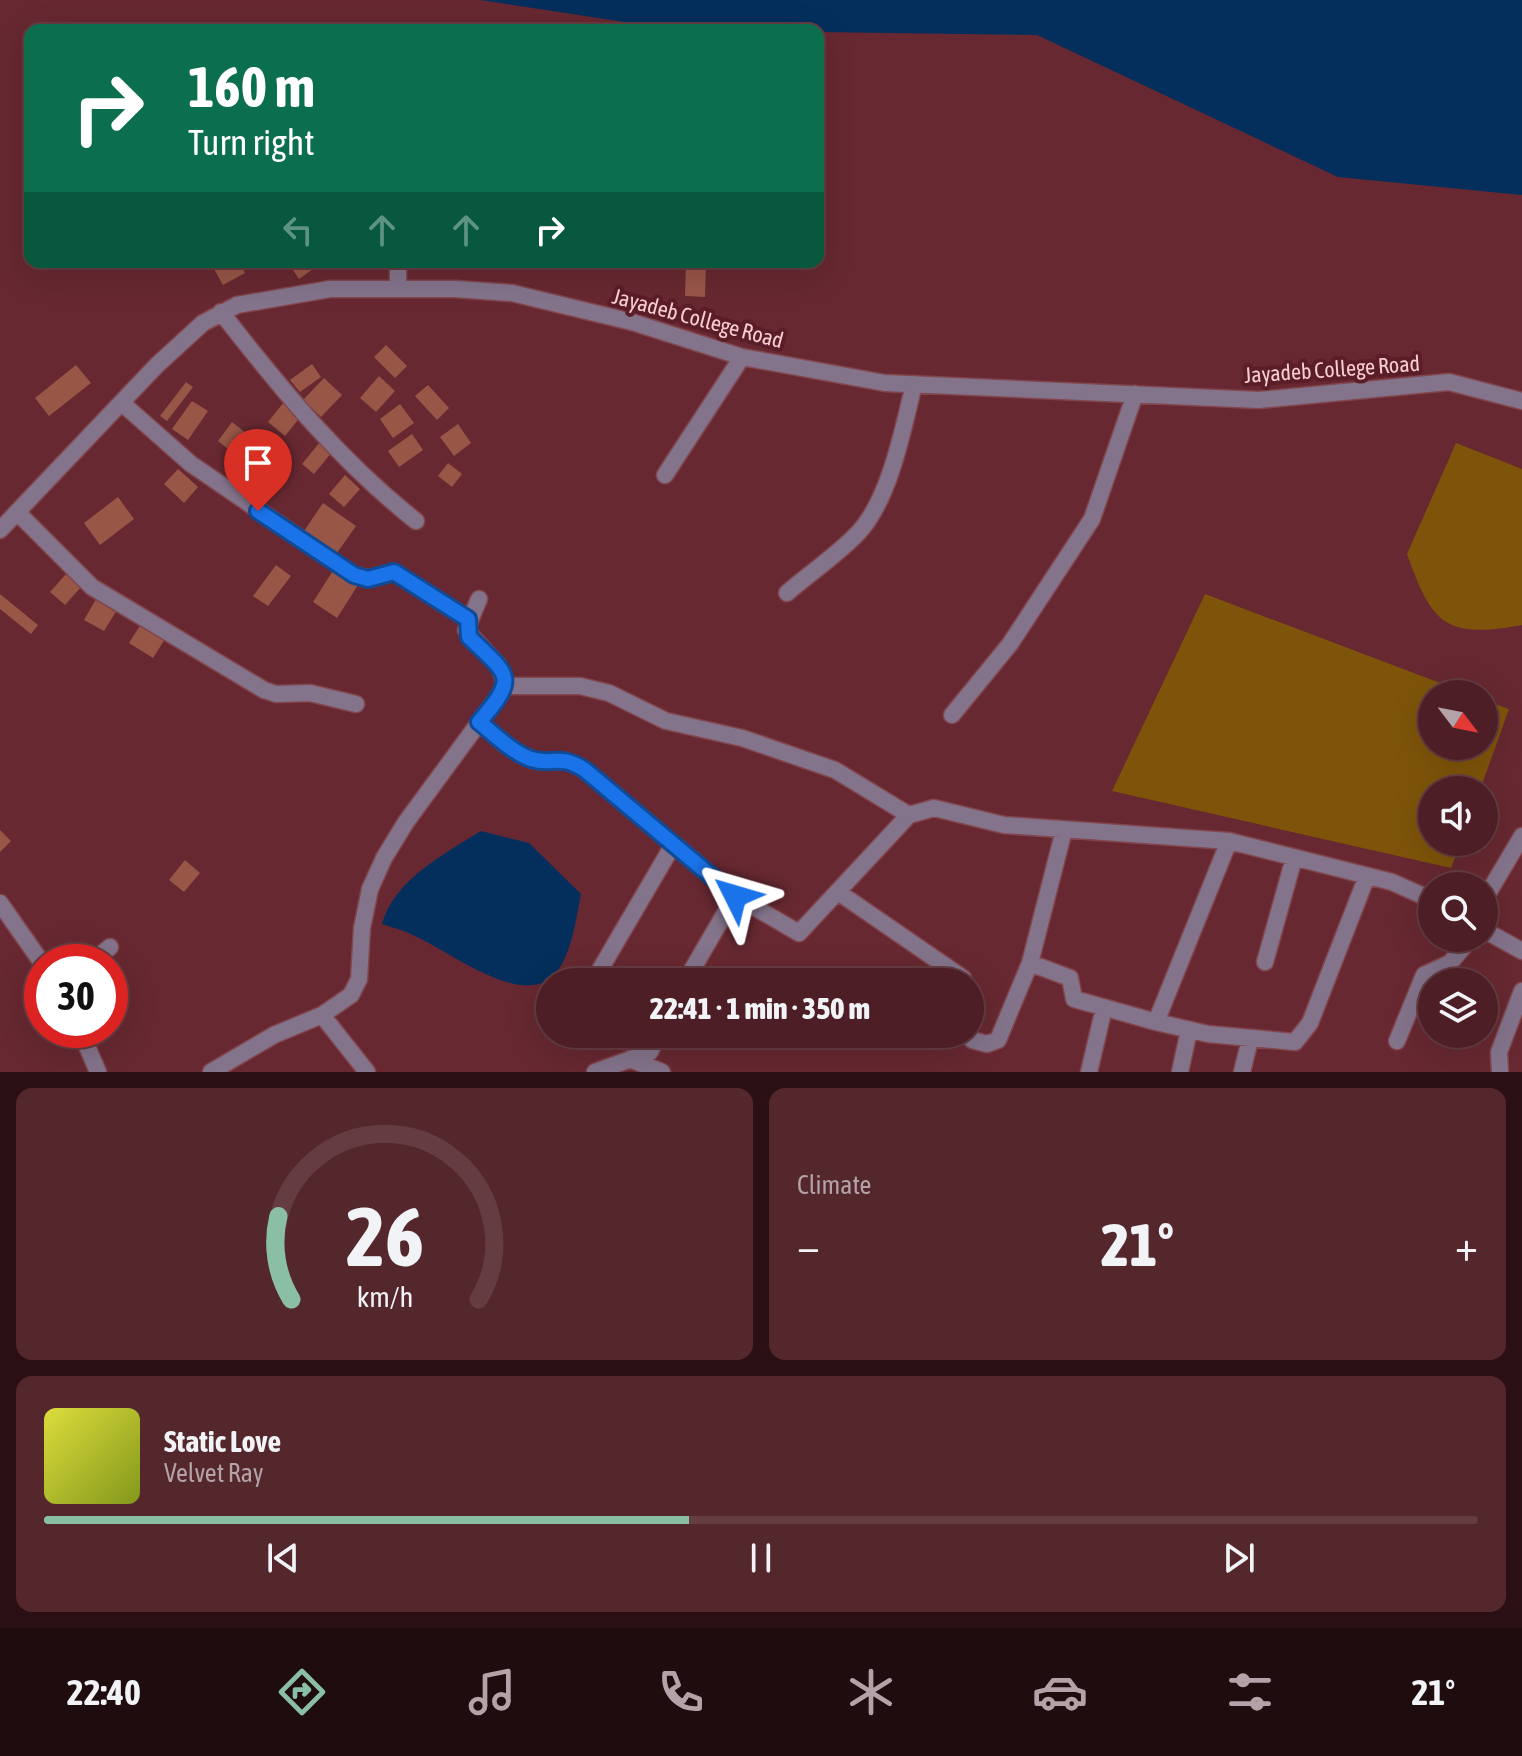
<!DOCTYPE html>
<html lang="en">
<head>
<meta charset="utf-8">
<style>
	body { margin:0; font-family:"Asap Condensed",sans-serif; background:#54272d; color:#f1f3f6; height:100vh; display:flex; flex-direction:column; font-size:30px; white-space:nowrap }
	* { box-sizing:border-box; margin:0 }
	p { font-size:26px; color:#b3a2a7 }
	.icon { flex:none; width:44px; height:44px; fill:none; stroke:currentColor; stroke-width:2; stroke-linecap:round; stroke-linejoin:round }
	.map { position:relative; height:1072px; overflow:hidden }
	.sheet { display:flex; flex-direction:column; gap:16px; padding:16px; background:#2a1014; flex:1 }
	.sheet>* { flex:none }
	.hud { position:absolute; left:24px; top:24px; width:800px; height:244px; border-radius:16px; box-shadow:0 8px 32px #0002,0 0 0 2px #643c42; background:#0b6e4f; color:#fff; overflow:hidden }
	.needle { width:52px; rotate:122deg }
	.controls { position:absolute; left:1418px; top:680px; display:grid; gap:16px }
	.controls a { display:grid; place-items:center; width:80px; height:80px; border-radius:50%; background:#4d1e25; box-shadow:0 8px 32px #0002,0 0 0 2px #643c42; font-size:40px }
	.speed { position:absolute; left:24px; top:944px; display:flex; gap:16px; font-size:40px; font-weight:700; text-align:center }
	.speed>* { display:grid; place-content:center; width:104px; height:104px; border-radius:50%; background:#4d1e25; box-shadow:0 8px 32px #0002,0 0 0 2px #643c42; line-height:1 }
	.speed .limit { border:12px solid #d22; background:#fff; color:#111 }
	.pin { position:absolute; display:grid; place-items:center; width:68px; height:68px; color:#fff; margin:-82px -34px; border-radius:50% 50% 50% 0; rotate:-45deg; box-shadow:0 0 8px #0007 }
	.pin .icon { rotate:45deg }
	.me { position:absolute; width:88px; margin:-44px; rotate:310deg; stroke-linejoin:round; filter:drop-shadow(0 0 6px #0008) }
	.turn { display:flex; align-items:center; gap:28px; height:168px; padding:0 32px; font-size:36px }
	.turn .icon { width:104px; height:104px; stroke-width:2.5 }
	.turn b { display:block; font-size:56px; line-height:68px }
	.lanes { display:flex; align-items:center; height:76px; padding:0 32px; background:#0003; justify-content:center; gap:40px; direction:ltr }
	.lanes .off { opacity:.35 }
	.big { font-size:60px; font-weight:800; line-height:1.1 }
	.sheet .tile { flex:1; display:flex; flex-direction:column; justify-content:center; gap:12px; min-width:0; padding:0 28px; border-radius:16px; background:#54272d }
	.sheet .dial { align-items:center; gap:0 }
	.dial svg { height:208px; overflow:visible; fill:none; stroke:#643c42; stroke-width:7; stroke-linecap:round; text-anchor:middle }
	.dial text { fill:#f1f3f6; stroke:none }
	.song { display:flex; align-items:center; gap:24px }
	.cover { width:96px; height:96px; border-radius:12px; background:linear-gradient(135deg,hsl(60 70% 55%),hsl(70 70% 35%)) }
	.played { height:8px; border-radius:4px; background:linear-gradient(90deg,#8abfa5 45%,#643c42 45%) }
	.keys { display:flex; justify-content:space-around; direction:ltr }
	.heat { display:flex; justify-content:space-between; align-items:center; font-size:44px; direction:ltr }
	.sheet .tiles { flex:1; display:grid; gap:16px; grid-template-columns:1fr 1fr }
	.tile:last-child { grid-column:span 2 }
	.trip { position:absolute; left:536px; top:968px; width:448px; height:80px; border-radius:40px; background:#4d1e25; box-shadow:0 8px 32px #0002,0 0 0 2px #643c42; font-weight:800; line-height:80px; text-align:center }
	.menu { display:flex; height:128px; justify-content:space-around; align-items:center; background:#1f0c0f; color:#b3a2a7 }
	.menu .icon { width:56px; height:56px }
	.menu .on { color:#8abfa5 }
	.menu b { font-size:36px; color:#f1f3f6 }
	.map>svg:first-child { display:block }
	.green { fill:#7e540a }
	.water { fill:#042f5c }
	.building { fill:#985647 }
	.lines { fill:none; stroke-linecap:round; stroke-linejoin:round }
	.minor-casing { stroke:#81464e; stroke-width:19 }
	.minor { stroke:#83738b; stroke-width:16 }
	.route-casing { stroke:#114b97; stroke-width:20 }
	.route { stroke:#1a73e8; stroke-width:14 }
	.labels { text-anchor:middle; stroke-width:8; stroke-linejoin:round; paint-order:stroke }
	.street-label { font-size:22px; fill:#f7cfd2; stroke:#5b1d27 }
</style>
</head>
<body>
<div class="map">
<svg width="1522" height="1072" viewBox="0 0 1522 1072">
	<rect width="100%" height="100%" fill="#672831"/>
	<path class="green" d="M1456,443L1522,469V625C1446,639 1432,625 1407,554Z
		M1205,594L1469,694H1432V746H1484V700L1509,709L1480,790H1432V842H1461L1451,868L1112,791Z"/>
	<path class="water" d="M480,0H1522V195L1338,177L1037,35L677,30Z
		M481,831L529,843L581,894C576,918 571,965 548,980C514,1002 448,951 417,937C406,931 394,928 382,924C394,880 444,854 481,831Z"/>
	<path class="building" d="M210,262H239L245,273L223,285Z
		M305,262L313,269L299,279L293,270Z
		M686,262H706L705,297L685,296Z
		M386,345L407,366L395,378L374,357Z
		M312,364L321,377L300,392L290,380Z
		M76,365L91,383L49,416L35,398Z
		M379,376L395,391L376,412L360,398Z
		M324,378L342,395L321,417L303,400Z
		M186,382L193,387L167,421L160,416Z
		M428,385L449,408L437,420L415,396Z
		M192,401L208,411L188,440L172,429Z
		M284,402L301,416L285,436L268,422Z
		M400,404L414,423L393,438L380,419Z
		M232,422L252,438L238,457L218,441Z
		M458,424L471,443L454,456L440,437Z
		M412,434L423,450L399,467L388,451Z
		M320,442L332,452L314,474L302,464Z
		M448,463L462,474L452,487L438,476Z
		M178,469L198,487L184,503L164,484Z
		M345,475L360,489L344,507L329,494Z
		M118,497L134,519L100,545L84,523Z
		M323,503L356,526L337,553L304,531Z
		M276,565L291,576L268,606L253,596Z
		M334,569L358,585L337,618L313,602Z
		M66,574L81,587L65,605L50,592Z
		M0,594L38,625L31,634L0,609Z
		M96,599L117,610L104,631L84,620Z
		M141,624L165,639L153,658L129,643Z
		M0,830L11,841L0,852Z
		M185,860L200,873L184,892L169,880Z"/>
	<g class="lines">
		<g class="minor-casing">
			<path id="minor" d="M398,262V289
				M221,312C281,389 340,461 416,521
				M123,404L191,464L354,575L368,579L394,572L468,619
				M665,475L742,357
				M18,513L92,587L264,690L276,694L310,693L356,704
				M0,530L157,365L203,323L237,305L330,289H455L512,293L632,322L742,357L885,383L1259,400L1449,382L1522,401
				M787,593C810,573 837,555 858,533C890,499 903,429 914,384
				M506,686H580L609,693L666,721L742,738L835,770L909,815
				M952,715L1010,644L1092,519L1135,394
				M479,722C494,734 513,753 531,759C552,766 559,753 585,770L735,896L685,982
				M1229,841L1392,882L1432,900
				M838,892L963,978
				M735,896L799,933L909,815L934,808L1004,825L1229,841L1156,1022L1074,999L1070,978L1030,963L1064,830
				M1484,900L1522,836
				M0,903L42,963
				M1484,930L1522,951
				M92,962L110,947
				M1265,962L1294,858
				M601,968L673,845
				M322,1015L367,1072
				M1156,1022L1208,1034L1295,1042L1310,1023L1367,876
				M80,1030L98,1072
				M972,1040L987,1044L998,1040L1030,963
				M1397,1041L1424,975L1450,963L1471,938
				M630,1059L662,1072
				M211,1072L274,1035L322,1015L351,995L359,979L362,928L370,889L384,858L406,822L506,686L499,666L466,630L479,599
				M595,1072L650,1052L658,1034
				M1089,1072L1104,1008
				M1180,1072L1189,1030
				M1242,1072L1250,1039
				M1500,1072L1499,1052L1522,991"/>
		</g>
		<use href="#minor" class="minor"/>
	</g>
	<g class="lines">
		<g class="route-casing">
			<path id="route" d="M258,511L354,575L368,579L394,572L468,619L469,637C509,676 519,676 479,722C494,734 513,753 531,759C552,766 559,753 585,770L735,896"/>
		</g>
		<use href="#route" class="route"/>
	</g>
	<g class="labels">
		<g class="street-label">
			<text transform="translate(698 318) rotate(15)" y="8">Jayadeb College Road</text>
			<text transform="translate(1332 369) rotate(-4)" y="8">Jayadeb College Road</text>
		</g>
	</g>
</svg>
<div class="controls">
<a><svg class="needle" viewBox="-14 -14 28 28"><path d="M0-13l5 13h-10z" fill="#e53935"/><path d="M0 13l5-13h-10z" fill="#b3a2a7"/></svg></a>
<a><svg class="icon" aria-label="sound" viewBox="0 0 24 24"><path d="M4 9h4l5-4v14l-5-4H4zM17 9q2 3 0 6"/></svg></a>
<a><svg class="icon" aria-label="search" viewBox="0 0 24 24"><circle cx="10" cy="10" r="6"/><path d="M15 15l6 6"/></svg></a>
<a><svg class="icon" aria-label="layers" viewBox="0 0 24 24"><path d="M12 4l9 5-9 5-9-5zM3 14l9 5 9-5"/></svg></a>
</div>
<div class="speed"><div class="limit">30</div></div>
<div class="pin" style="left:258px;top:511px;background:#d93025"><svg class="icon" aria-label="arrive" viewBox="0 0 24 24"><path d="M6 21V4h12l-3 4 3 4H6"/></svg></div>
<svg class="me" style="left:735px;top:896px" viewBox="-20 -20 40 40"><path d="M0-17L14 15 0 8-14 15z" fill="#1a73e8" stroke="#fff" stroke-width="4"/></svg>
<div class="trip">22:41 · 1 min · 350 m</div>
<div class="hud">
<div class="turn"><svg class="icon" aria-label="right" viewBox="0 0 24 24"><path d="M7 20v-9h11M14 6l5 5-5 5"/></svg><div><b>160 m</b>Turn right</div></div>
<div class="lanes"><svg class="icon off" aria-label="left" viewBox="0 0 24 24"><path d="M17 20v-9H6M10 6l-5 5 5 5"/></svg><svg class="icon off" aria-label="ahead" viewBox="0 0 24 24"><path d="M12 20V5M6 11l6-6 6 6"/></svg><svg class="icon off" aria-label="ahead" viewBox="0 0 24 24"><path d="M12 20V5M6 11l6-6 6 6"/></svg><svg class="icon" aria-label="right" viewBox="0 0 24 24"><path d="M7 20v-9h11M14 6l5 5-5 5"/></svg></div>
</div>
</div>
<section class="sheet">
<div class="tiles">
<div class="tile dial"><svg viewBox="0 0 100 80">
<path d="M14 69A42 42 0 1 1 86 69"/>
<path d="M14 69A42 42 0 0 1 9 37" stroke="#8abfa5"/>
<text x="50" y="56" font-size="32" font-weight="700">26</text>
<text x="50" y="72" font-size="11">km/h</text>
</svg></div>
<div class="tile"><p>Climate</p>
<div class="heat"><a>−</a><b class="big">21°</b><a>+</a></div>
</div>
<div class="tile">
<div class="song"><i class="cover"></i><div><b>Static Love</b><p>Velvet Ray</p></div></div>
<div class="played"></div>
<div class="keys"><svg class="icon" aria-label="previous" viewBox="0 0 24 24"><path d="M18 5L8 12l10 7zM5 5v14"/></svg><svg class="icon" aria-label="pause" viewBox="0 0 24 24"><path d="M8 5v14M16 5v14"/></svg><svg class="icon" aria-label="next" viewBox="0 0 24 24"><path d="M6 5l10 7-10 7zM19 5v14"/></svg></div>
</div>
</div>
</section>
<nav class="menu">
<b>22:40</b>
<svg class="icon on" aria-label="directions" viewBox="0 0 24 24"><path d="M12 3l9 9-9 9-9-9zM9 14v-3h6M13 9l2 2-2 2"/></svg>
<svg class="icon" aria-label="music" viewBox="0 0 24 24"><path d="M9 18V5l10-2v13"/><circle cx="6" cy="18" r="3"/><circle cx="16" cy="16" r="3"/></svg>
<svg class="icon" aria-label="phone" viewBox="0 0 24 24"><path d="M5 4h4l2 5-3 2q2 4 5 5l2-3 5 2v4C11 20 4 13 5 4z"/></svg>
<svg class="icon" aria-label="climate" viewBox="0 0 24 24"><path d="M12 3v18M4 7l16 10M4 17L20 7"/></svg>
<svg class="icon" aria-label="car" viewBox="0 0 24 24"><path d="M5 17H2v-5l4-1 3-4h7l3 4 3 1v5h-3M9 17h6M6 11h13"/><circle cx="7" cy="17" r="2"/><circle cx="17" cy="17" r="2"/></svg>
<svg class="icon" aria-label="filters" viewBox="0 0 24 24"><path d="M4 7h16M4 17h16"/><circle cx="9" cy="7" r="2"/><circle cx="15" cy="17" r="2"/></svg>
<b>21°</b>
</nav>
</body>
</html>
